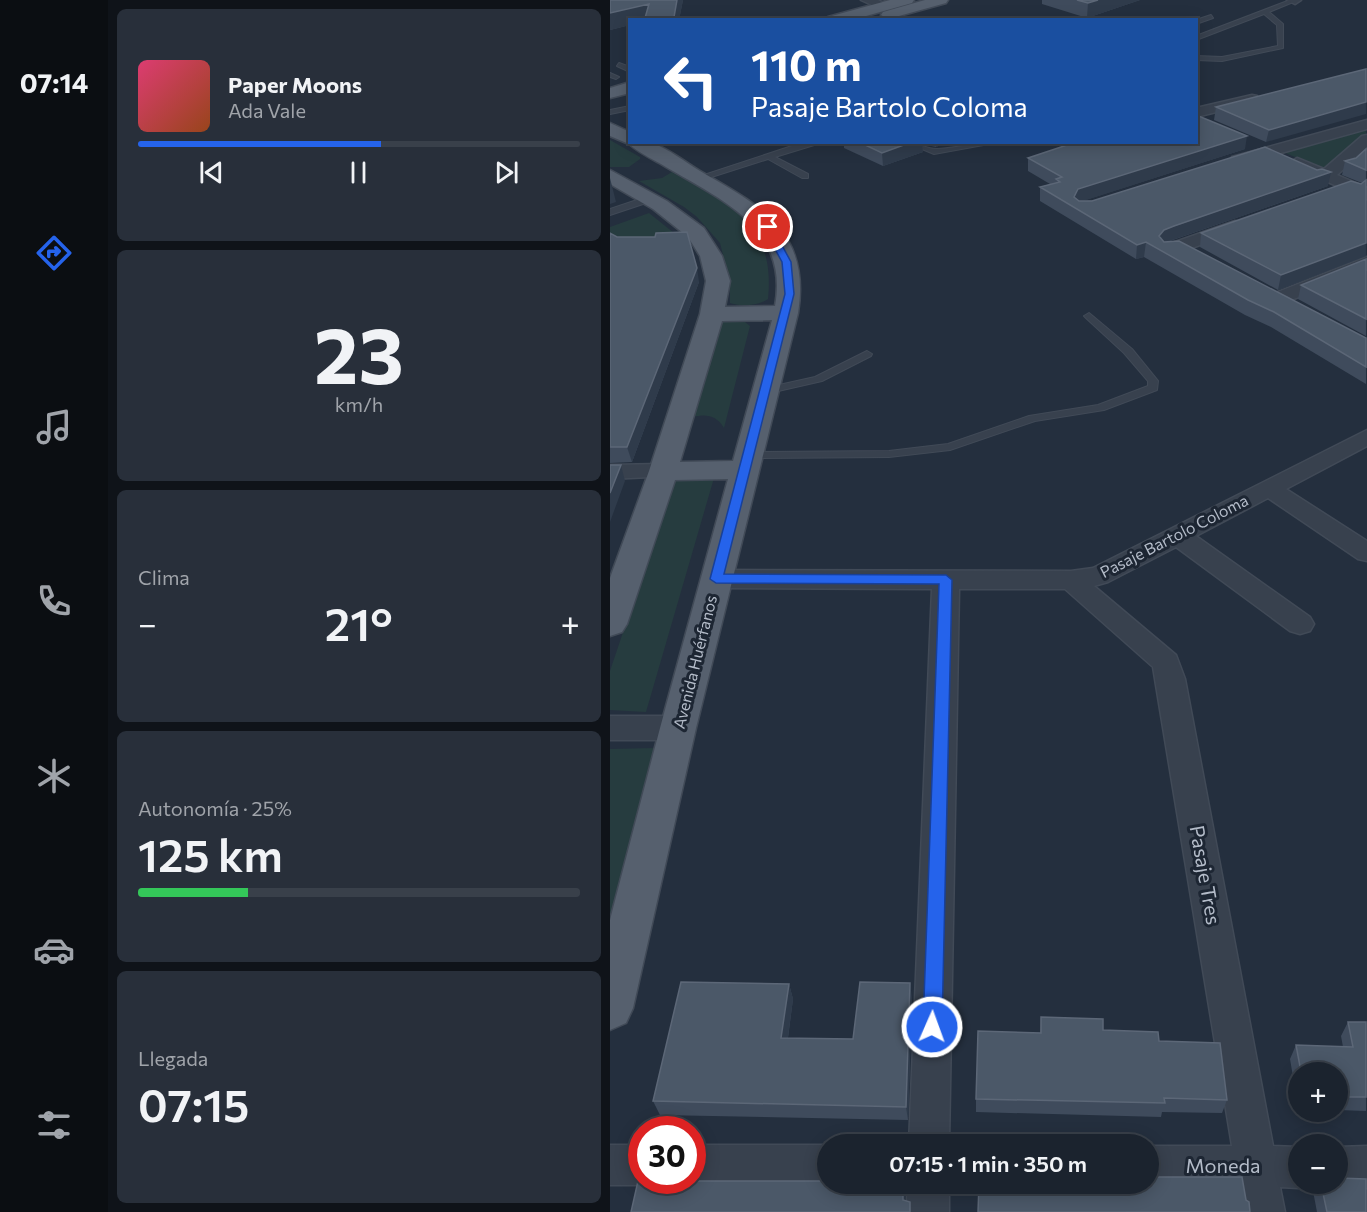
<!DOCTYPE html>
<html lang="es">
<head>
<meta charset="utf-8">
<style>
	body { margin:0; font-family:Commissioner,sans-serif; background:#282f3a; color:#f1f3f6; height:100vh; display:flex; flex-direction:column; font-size:22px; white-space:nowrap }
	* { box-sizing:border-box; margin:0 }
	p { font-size:20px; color:#a0a4aa }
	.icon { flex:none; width:33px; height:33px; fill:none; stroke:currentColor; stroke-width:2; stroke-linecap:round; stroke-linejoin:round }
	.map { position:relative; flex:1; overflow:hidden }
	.side { display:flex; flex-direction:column; gap:9px; padding:9px; background:#0f1319; width:502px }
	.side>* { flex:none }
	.top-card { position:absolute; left:18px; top:18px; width:570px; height:126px; border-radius:0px; box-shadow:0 3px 15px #0003,0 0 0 2px #39404a; background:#1a4fa0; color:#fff; overflow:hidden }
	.tools { position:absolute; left:678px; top:1062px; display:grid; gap:12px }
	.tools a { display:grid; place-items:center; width:60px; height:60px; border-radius:50%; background:#1b232e; box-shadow:0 3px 15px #0003,0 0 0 2px #39404a; font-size:30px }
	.speed { position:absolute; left:18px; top:1116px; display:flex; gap:12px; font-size:30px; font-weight:700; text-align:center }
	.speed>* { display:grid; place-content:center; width:78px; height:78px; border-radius:50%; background:#1b232e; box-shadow:0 3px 15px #0003,0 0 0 2px #39404a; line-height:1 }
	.speed .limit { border:9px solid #d22; background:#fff; color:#111 }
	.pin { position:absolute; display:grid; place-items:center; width:51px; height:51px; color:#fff; margin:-26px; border:3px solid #fff; border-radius:50%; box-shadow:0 2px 6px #0007 }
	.me { position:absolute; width:66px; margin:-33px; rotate:2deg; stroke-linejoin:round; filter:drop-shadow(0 0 4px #0008) }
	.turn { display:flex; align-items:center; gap:21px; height:126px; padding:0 24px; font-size:27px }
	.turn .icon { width:78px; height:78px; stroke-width:2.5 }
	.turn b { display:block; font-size:42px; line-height:51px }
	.big { font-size:45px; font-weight:600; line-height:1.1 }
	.side .widget { flex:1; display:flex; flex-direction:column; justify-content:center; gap:9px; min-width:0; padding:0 21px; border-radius:9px; background:#282f3a }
	.side .dial { align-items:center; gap:0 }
	.dial b { font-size:78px; line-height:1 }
	.song { display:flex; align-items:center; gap:18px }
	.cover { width:72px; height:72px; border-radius:9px; background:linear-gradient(135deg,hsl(340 70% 55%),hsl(20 70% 35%)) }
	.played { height:6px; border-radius:3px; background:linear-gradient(90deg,#2563eb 55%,#39404a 55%) }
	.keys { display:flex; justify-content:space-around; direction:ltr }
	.heat { display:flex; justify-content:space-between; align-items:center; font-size:33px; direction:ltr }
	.charge { height:9px; border-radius:4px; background:linear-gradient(90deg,#34c759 25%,#39404a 0) }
	.trip { position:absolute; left:207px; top:1134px; width:342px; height:60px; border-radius:30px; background:#1b232e; box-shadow:0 3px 15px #0003,0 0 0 2px #39404a; font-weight:600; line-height:60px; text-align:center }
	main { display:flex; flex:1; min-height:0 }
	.tabs { display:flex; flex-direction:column; width:108px; justify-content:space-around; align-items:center; background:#0b0e12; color:#a0a4aa }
	.tabs .icon { width:42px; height:42px }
	.tabs .on { color:#2563eb }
	.tabs b { font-size:27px; color:#f1f3f6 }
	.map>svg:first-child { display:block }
	.green { fill:#263c3f }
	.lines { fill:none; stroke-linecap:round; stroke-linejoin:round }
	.lane-casing { stroke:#414a57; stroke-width:2 }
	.street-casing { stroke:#414a57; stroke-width:3 }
	.primary-casing { stroke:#414a57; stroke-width:3 }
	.lane { fill:#38414e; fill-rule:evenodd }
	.street { fill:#38414e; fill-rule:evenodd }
	.primary { fill:#56606e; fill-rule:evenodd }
	.wall { fill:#3f4b5c }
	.shaded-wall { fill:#2f3b4b }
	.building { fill:#4b5868; stroke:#5c6777; stroke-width:1.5 }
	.route { fill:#2563eb; stroke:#184099; stroke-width:1.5 }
	.labels { text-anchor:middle; stroke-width:6; stroke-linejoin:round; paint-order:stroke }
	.street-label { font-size:16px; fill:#b4bcc9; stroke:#1d2633 }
	.near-street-label { font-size:20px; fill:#b4bcc9; stroke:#1d2633 }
</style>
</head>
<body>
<main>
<nav class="tabs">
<b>07:14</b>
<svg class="icon on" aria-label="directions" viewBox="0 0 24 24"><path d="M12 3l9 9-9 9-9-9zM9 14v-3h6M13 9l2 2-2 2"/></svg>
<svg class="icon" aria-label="music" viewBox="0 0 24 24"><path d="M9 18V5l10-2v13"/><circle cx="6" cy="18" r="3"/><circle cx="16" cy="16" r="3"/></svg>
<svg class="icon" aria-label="phone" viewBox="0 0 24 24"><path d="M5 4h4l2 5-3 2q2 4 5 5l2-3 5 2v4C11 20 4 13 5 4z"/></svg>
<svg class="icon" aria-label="climate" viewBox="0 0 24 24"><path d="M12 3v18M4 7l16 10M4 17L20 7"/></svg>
<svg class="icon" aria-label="car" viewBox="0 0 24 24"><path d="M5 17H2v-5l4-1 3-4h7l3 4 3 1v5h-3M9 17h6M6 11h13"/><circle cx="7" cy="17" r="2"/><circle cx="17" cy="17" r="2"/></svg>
<svg class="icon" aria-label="filters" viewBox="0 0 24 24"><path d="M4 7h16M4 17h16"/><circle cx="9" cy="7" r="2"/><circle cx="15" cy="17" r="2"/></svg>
</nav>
<section class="side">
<div class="widget">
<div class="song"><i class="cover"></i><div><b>Paper Moons</b><p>Ada Vale</p></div></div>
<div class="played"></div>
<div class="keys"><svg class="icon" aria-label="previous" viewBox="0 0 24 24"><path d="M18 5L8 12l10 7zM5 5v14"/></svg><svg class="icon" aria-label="pause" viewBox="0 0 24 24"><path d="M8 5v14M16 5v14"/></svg><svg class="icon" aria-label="next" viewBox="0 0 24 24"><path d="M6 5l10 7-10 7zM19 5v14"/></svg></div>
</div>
<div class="widget dial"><b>23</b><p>km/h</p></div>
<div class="widget"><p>Clima</p>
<div class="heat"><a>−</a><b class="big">21°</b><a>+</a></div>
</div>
<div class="widget"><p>Autonomía · 25%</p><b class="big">125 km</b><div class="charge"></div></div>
<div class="widget"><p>Llegada</p><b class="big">07:15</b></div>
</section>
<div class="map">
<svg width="757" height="1212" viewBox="0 0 757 1212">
	<rect width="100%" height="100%" fill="#242f3e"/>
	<path class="green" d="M756,129V134L715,170L671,151Z
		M0,140L30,157V159L19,167H0Z
		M62,172C118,205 166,222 158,299C148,306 132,307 120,303V282L110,243L87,217L74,207L29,181L52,178Z
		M39,213L79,245L0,249V227Z
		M117,320L135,322L140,326L114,428C106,415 96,414 83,417L107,322Z
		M65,477L104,478L36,712L0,710V671Z
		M45,748L0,942V749Z"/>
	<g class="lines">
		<g class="lane-casing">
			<path id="lane" d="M680,0H688L659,12L673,24V48L612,61L586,60V56L612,57L668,46L667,25L654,14L586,40V36Z
				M601,15L603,18L586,24V20Z
				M262,17L264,18L265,20H259Z
				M9,63L20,67V72L7,66Z
				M0,73L9,77L6,79L0,77Z
				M20,106V110L0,114V110Z
				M214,142L165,157L198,174V178H192L158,159L92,180L85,178L191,143Z
				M295,142C307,142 318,150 328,149C349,148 368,142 390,142L324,154Z
				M39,196L42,197V201L0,215V209Z
				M479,313L522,349L548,381L547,390L494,410L425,421L340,450L279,457L138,458L132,455L138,452L279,451L338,444L419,416L488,405L538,386V381L514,353L476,318L474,316Z
				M257,351L262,354L261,356L212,381L155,394L150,391L151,389L205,377Z"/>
		</g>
		<g class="street-casing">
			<path id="street" d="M251,0H268L279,6L273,10Z
				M677,0H691L685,4Z
				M642,95L647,96L649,99L647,102L586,117V108Z
				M757,120V129L628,165L620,160L622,157Z
				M757,135V148L727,175L757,188V199L681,166L679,163L687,158L714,169L752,136Z
				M625,221L631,222L634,226L631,230L560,256H548L545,252L548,248Z
				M757,257V269L674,303H660L657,299L660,295Z
				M757,430V446L676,489L757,541V561L748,559L658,498L586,536L700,617L704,624L700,631L690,634L680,631L566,547L498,582L484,586L566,655L575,679L663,1146L688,1147V1184H698L688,1188L670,1187L675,1212H633L629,1187H538L531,1184H538V1146H622L543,667L455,589H349L339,1144H299L322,589L106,588L97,585L93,579L97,573L106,570L461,571L483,568Z
				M53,464L61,466L65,471L61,476L0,479V465Z
				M0,716H68L79,720L83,728L79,736L68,740H0Z
				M0,1145H32V1180H44L32,1185H0Z
				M82,1145H218V1184H225L218,1187H82L68,1180H82Z
				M757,1146V1188H728L718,1184H728V1147Z
				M297,1184H339V1212H297Z"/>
		</g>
		<g class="primary-casing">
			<path id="primary" d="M280,0H304L302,3L242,20H216L218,17Z
				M315,0H338L336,3L278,19L271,15L273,12Z
				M20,82V93L0,98V88Z
				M0,123L20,132V142C26,142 36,141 42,143C59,149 75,162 90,171C151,206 201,232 188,313L86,728L23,1008L16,1023L0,1030V920L50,728L118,479L65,480L17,624L12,632L0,636V578L39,471L90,314L96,281L90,256L78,237L43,209L0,184V170L57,201L94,228L112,256L120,281L115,307L165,306C180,226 107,198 51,164C40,158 28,152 19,144L0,136ZM162,320L123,461L70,462L112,321Z"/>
		</g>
		<use href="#lane" class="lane"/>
		<use href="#street" class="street"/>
		<use href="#primary" class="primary"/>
	</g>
	<path class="wall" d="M0,0H73L69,20H20V25L0,30Z
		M432,0H530L477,18L432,4Z
		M756,69L656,142L604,120L606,107Z
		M234,142H338L326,147L312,144L313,152L273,166L234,148Z
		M756,148V256L668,290L590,247L591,233L752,183L732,175L735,161L746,158Z
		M635,149L472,201L718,186L557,242L756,338V384L661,327L635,315L534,257L526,259L430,201V187L440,184L418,171V158Z
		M0,233L89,282L22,462L0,463Z
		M756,259V336L688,299L691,285Z
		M179,984L183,999L178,1038L243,1039L302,998L298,1120L50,1115L43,1101Z
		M431,1017L549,1041L617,1100L612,1113L552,1112L551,1117L366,1112V1099L430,1033Z
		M738,1022H756V1111L728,1110V1072H688V1106L680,1059L686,1045L733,1047L731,1036Z
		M707,1184H728L756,1212H707L703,1191Z"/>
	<path class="shaded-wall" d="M67,0H73L69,20H64V17Z
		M488,0H530L477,18L478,3Z
		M39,4L35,20H20V25L0,30V13Z
		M756,102V114L656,142L659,130Z
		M637,136L635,149L467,203L464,197L468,189Z
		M302,142H312L313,152L273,166L272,153Z
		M326,142H338L326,147Z
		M721,172L718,186L562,240L552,244L548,250L549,236L554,230Z
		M0,178L6,202L0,204Z
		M536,242L534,257L526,259L527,245Z
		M756,243V256L668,290L671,275Z
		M87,268L89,282L22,462L17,447Z
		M11,465L15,481L0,522V493Z
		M300,983L302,998L298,1120L296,1107Z
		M179,984L183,999L176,1052L171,1038Z
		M293,1184H295V1212L293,1200Z"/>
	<path class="building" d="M0,0H67L64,17L35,18L39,4L0,13Z
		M467,0H488L478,3Z
		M756,69V102L659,130L606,107Z
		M586,115L637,136L468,189L464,197L469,201H482L655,147L707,170L712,169L721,172L564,226L554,230L549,236L554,242L569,241L756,338V367L664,312L638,300L536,242L527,245L430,187L450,182L446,179L452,177L418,158L466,142H586Z
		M249,142H302L272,153Z
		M756,149V170L735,161L746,158Z
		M756,180V243L671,275L591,233L741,181L751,184Z
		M77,232L87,268L17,447H0V233L7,237H45L46,233Z
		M756,259V319L691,285Z
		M0,465H11L0,493Z
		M71,982L179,984L171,1038L243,1039L250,982L300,983L296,1107L43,1101Z
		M431,1017L493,1019V1030L548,1032L549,1041L610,1043L617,1100L554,1098L555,1103L366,1099L368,1031L431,1033Z
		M738,1022H756V1097H728V1072H691L686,1045L743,1047Z
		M538,1176L541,1177H632L636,1200L639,1202L640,1212H368L369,1184H538Z
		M728,1178L756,1179V1212H717L711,1184H728Z
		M28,1181H218V1184H293V1200L300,1202V1212H21Z"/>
	<path class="route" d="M155,225H161L181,262L184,294L114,574L336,575L342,580L332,1027L329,1033L322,1036L316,1033L313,1027L329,584L106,583L100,579L175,294L172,262L153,227Z"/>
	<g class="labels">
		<g class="street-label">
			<text transform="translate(564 536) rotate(-27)" y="6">Pasaje Bartolo Coloma</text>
			<text transform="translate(85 662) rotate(-76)" y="6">Avenida Huérfanos</text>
		</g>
		<g class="near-street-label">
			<text transform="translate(595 875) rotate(80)" y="7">Pasaje Tres</text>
			<text x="613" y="1173">Moneda</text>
		</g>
	</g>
</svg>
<div class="tools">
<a>+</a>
<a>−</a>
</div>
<div class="speed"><div class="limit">30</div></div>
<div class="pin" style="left:158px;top:227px;background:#d93025"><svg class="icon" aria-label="arrive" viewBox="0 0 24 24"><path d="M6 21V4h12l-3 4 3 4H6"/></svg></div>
<svg class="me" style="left:322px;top:1027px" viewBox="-20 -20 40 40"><circle r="17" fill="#2563eb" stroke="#fff" stroke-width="3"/><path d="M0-11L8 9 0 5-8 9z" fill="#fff"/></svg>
<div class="trip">07:15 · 1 min · 350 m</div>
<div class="top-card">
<div class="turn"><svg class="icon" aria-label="left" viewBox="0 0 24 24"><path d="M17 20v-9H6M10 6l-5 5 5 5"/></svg><div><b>110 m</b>Pasaje Bartolo Coloma</div></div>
</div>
</div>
</main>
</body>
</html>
